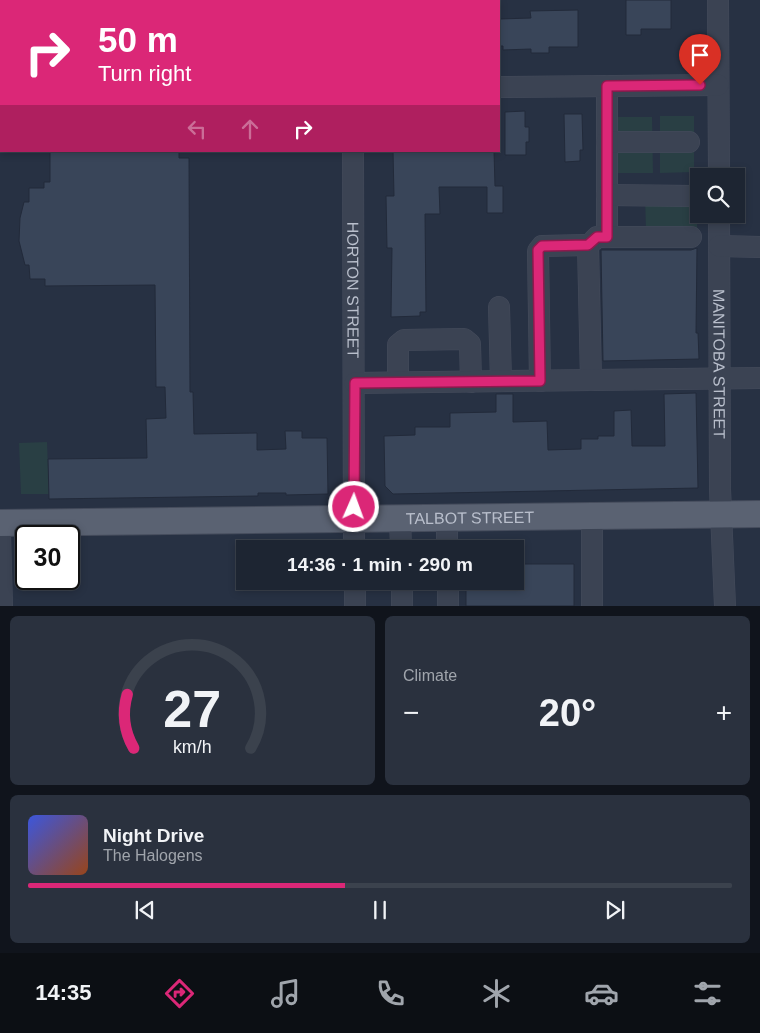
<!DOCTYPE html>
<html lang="en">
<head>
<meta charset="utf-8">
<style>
	body { margin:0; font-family:Arial,sans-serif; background:#2a313e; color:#f1f3f6; height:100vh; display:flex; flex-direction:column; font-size:19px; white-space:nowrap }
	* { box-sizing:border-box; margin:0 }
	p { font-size:16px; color:#a0a5ac }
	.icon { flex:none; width:28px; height:28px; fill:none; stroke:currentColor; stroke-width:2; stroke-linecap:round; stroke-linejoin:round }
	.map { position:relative; height:606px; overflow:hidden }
	.details { display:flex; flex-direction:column; gap:10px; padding:10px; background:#10141c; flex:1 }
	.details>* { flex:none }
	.banner { position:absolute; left:0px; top:0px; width:500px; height:152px; box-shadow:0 2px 8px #0003,0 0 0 1px #3b424d; background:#db2777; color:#fff; overflow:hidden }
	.controls { position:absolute; left:690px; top:168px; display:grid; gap:10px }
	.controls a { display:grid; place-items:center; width:55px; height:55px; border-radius:0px; background:#1d2532; box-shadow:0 2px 8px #0003,0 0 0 1px #3b424d; font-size:25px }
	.speed { position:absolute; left:15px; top:525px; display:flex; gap:10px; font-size:25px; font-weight:700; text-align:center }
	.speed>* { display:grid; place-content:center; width:65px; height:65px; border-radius:50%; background:#1d2532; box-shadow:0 2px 8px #0003,0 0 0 1px #3b424d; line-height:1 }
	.speed .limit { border:2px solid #111; border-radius:8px; background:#fff; color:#111 }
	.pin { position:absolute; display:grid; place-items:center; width:42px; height:42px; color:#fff; margin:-51px -21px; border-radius:50% 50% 50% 0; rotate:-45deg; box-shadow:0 0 5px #0007 }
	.pin .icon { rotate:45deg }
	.me { position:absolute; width:55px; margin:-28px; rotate:2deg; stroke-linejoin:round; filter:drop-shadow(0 0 4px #0008) }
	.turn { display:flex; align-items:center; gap:18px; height:105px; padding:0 15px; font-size:22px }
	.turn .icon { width:65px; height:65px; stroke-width:2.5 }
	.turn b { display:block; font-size:35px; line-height:42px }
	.lanes { display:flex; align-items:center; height:48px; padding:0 15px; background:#0003; justify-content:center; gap:25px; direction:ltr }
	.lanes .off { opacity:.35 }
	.big { font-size:38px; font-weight:700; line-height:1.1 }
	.details .widget { flex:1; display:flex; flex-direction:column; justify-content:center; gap:8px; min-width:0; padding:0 18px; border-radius:8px; background:#2a313e }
	.details .dial { align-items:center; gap:0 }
	.dial svg { height:130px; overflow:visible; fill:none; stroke:#3b424d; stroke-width:7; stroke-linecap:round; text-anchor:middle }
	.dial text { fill:#f1f3f6; stroke:none }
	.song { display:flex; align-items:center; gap:15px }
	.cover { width:60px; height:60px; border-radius:8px; background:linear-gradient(135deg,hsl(230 70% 55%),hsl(20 70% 35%)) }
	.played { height:5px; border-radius:2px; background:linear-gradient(90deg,#db2777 45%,#3b424d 45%) }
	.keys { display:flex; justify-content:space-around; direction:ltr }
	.heat { display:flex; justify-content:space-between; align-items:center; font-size:28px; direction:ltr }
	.details .tiles { flex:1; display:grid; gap:10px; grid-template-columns:1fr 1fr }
	.widget:last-child { grid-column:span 2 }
	.trip { position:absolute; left:236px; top:540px; width:288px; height:50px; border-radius:0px; background:#1d2532; box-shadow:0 2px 8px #0003,0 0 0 1px #3b424d; font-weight:700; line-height:50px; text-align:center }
	.tabs { display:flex; height:80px; justify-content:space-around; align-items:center; background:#0c0f14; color:#a0a5ac }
	.tabs .icon { width:35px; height:35px }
	.tabs .current { color:#db2777 }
	.tabs b { font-size:22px; color:#f1f3f6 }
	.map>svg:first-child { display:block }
	.green { fill:#293f44 }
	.building { fill:#394559; stroke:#222a3a }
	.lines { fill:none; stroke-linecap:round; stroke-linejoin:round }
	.minor-casing { stroke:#454c5c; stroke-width:22 }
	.major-casing { stroke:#454c5c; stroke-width:28 }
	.minor { stroke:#3b4353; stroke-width:21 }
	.major { stroke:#5a6272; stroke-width:26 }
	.route-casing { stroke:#8e194d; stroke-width:12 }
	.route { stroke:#db2777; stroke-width:9 }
	.labels { text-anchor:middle; stroke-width:5; stroke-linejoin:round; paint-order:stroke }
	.street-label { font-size:16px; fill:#b9bfcc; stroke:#202838 }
</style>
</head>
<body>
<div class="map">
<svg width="760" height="606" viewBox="0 0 760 606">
	<rect width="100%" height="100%" fill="#273143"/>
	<path class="green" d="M660,116H694V172L660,173Z
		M618,117H652L653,173H618Z
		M645,195H697V231H646Z
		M47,442L49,494H21L19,443Z"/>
	<path class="building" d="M626,0H671V29H641V35H626Z
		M578,10V47H549V53H531V49L503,50V46H499V19L531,18L530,11Z
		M525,111V127H529V142H526V155H505V112Z
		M564,114H582L583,150H580V161L565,162Z
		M50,151H179V158H189L190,392H193L194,434L257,433V450L286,449L285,431H302V438H327L328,494L286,495V493H258V496L49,499L48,459L147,458L146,419L166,418L165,387H156L155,285L45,286V279H30L29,265H25L19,241L20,218L24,202H29V188H44V182H50Z
		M393,151H494L495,186H503V213H487V187H439L440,214H425L426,312H420V316L391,317L392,248H387L386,196H394Z
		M697,248L696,333H698L699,359L603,361L601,250H691Z
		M696,393L698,488L393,494L385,486L384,436L415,435V427H450V413L496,412V394H513V422L547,421L548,450L581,449V439H598V436H614V411L631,410L632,446H665L664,394Z
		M515,564H574V606H466V581H515Z"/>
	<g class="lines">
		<g class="minor-casing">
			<g id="minor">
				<path d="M352,0V1"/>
				<path d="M718,0L719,176"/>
				<path d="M607,86V237"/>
				<path d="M499,87L718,85"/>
				<path d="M607,142H689"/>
				<path id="s1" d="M353,151L354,549"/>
				<path d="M607,195L693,196"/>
				<path id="s2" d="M719,214L720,489L725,606"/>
				<path d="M594,240L597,237H691"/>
				<path d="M719,246L760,247"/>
				<path d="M499,307L501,381"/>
				<path d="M540,381L538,251L542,246L588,245L591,380"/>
				<path d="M398,382V345L404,340L464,339L470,344L471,382"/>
				<path d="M355,383L760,378"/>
				<path d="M592,516V606"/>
				<path d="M447,517V549"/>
				<path d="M400,518L401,549"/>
				<path d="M0,532L2,606"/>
				<path d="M355,581V606"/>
				<path d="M402,581V606"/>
				<path d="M448,581V606"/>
			</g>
		</g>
		<g class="major-casing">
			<g id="major">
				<path id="s3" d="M0,523L760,514"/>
			</g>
		</g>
		<use href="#minor" class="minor"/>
		<use href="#major" class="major"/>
	</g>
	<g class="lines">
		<g class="route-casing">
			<path id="route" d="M354,507L355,383L540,381L538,250L542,246L588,245L597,237H607V86L700,85"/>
		</g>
		<use href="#route" class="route"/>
	</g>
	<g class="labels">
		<g class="street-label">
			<text dy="6" stroke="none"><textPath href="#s1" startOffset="139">HORTON STREET</textPath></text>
			<text dy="6" stroke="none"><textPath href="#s2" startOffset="150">MANITOBA STREET</textPath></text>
			<text dy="6" stroke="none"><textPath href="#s3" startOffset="470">TALBOT STREET</textPath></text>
		</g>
	</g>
</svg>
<div class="controls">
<a><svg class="icon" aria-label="search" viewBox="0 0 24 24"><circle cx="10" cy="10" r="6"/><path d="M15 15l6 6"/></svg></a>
</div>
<div class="speed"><div class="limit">30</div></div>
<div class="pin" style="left:700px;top:85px;background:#d93025"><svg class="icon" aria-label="arrive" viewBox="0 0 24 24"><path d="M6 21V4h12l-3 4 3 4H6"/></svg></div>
<svg class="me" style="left:354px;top:507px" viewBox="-20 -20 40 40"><circle r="17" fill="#db2777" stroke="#fff" stroke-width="3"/><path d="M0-11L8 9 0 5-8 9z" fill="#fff"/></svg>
<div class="trip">14:36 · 1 min · 290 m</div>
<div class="banner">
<div class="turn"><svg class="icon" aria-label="right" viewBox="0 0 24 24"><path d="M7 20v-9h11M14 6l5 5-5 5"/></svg><div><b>50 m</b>Turn right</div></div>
<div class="lanes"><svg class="icon off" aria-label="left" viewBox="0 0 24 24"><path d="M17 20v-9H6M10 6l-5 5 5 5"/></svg><svg class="icon off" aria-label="ahead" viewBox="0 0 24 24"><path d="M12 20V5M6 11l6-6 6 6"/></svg><svg class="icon" aria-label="right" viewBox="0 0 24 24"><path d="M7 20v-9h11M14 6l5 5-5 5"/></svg></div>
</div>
</div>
<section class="details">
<div class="tiles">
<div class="widget dial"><svg viewBox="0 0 100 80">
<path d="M14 69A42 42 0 1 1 86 69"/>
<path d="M14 69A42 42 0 0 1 10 36" stroke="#db2777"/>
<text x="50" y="56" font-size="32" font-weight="700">27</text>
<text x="50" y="72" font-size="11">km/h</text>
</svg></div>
<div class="widget"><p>Climate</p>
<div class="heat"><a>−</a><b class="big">20°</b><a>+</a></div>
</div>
<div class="widget">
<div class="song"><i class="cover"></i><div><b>Night Drive</b><p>The Halogens</p></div></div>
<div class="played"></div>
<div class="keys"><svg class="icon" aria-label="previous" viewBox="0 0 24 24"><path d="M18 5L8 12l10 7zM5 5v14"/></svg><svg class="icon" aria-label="pause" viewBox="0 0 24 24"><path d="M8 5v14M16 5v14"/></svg><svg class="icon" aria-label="next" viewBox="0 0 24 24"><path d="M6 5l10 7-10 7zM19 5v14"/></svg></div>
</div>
</div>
</section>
<nav class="tabs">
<b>14:35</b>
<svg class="icon current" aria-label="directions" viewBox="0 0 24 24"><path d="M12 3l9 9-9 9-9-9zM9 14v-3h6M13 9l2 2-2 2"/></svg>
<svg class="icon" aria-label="music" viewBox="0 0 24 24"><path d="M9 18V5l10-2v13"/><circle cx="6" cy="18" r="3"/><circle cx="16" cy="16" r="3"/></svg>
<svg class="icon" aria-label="phone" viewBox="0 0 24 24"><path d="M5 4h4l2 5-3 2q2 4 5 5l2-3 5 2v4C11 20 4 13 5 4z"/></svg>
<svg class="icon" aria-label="climate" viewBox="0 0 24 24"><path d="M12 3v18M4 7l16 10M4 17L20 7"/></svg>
<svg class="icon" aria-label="car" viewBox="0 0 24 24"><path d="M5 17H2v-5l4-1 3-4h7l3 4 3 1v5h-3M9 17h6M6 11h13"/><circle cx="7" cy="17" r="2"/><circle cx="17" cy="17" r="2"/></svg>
<svg class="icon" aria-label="filters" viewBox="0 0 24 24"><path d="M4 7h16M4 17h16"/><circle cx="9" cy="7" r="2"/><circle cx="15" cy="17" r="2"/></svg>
</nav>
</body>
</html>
